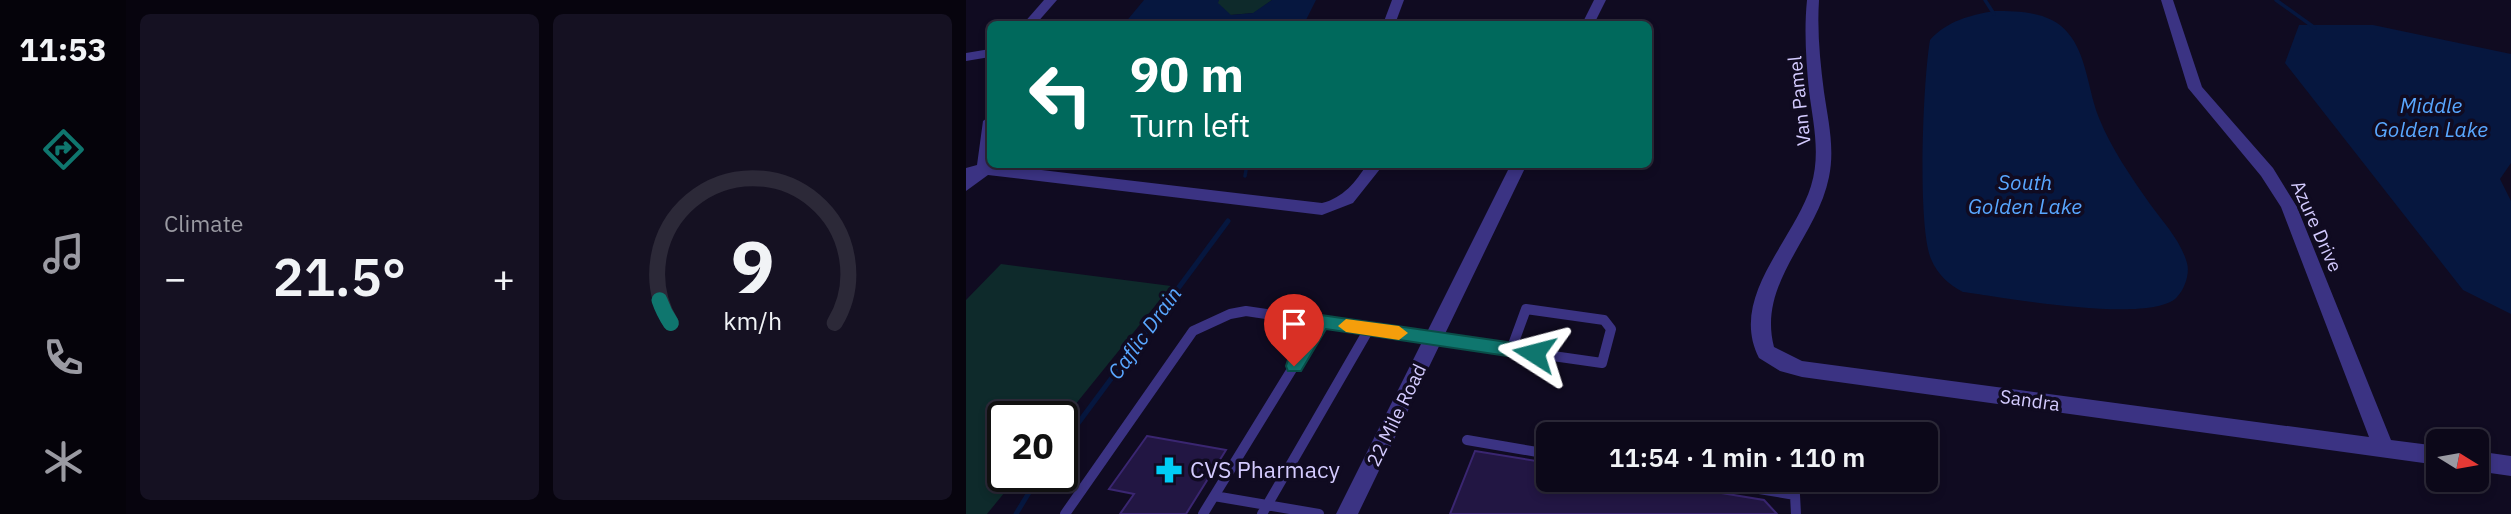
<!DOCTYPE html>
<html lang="en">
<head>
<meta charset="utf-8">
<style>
	body { margin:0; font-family:"IBM Plex Sans",sans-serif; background:#151122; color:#f1f3f6; height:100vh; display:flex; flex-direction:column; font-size:26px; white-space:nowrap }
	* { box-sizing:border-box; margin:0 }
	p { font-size:23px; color:#9a9aa2 }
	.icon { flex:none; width:38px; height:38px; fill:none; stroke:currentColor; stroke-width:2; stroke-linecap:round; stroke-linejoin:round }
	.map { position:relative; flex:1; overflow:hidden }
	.drawer { display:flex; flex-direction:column; gap:14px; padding:14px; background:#07040e; width:840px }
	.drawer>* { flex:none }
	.hud { position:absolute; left:21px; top:21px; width:665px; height:147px; border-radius:10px; box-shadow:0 4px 10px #0003,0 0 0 2px #2c2938; background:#00695c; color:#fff; overflow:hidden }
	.needle { width:46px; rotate:101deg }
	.tools { position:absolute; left:1460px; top:429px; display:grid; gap:14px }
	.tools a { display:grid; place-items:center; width:63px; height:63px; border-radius:10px; background:#0c0819; box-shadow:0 4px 10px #0003,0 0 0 2px #2c2938; font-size:35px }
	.speed { position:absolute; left:21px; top:401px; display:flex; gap:14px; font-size:35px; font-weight:700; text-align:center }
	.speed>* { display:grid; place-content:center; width:91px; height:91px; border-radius:50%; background:#0c0819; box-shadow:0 4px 10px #0003,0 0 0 2px #2c2938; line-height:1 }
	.speed .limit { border:4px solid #111; border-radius:10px; background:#fff; color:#111 }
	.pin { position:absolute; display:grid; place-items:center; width:60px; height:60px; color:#fff; margin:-72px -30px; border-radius:50% 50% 50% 0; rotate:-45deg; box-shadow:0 0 7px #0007 }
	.pin .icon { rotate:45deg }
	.me { position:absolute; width:77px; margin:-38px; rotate:279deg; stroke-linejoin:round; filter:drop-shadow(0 0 5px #0008) }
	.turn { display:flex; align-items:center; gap:24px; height:147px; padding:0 28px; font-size:32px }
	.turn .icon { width:91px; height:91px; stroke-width:2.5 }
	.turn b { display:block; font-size:49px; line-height:60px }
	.big { font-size:52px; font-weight:600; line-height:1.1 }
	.drawer .card { flex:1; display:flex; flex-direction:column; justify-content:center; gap:10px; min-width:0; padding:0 24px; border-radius:10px; background:#151122 }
	.drawer .dial { align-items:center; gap:0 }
	.dial svg { height:182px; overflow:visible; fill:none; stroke:#2c2938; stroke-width:7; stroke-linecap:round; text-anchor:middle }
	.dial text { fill:#f1f3f6; stroke:none }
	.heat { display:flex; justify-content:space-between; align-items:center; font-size:38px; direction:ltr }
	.drawer .tiles { flex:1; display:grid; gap:14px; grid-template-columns:repeat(2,1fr) }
	.trip { position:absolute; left:570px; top:422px; width:402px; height:70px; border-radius:10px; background:#0c0819; box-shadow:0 4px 10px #0003,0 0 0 2px #2c2938; font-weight:600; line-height:70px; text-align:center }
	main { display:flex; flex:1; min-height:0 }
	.menu { display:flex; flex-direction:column; width:126px; justify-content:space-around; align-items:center; background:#05030a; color:#9a9aa2 }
	.menu .icon { width:49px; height:49px }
	.menu .active { color:#0f766e }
	.menu b { font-size:32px; color:#f1f3f6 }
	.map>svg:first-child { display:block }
	.green { fill:#0e2a2b }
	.water { fill:#06173f }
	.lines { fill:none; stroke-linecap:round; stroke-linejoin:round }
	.stream-far1 { stroke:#06173f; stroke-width:3.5 }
	.stream { stroke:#06173f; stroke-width:5 }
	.building { fill:#221643; stroke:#3a2671; stroke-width:2 }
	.service { stroke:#3b3383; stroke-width:10 }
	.minor { fill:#3b3383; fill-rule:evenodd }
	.tertiary { fill:#3b3383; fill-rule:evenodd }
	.route { fill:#0f766e; stroke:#0a4d48; stroke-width:2 }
	.slow { fill:#f59e0b }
	.labels { text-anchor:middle; stroke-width:7; stroke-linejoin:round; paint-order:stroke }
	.street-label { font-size:19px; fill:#d4cbff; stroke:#100b21 }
	.water-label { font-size:21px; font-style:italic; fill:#59a7ff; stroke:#100b21 }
	.near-poi-label { font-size:23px; fill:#d4cbff; stroke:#100b21; text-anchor:start }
</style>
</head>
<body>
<main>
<nav class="menu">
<b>11:53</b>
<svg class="icon active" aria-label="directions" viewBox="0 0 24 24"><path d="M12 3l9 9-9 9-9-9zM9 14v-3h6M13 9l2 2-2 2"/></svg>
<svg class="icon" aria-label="music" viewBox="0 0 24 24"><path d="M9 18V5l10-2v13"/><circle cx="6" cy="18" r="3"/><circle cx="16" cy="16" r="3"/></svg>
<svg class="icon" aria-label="phone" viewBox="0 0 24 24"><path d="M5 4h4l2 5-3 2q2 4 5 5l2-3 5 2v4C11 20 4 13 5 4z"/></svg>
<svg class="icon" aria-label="climate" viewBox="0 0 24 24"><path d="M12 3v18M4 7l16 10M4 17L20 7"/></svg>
</nav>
<section class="drawer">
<div class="tiles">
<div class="card"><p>Climate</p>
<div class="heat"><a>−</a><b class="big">21.5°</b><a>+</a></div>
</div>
<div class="card dial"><svg viewBox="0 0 100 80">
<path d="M14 69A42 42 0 1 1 86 69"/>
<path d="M14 69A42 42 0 0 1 9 59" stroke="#0f766e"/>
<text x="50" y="56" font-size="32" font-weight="700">9</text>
<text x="50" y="72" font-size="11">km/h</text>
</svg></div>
</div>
</section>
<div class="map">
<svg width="1545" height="514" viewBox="0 0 1545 514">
	<rect width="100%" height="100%" fill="#100b21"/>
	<path class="green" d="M253,0H306L288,13L264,15L251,3Z
		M35,264L205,286L96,421V416H37V476H52L21,514H0V300Z"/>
	<path class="water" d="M178,0H253L252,3L265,15L287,13L306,0H350L338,24H158Z
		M1029,11C1054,11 1085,12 1102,33C1121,55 1122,91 1133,118C1145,148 1165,177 1184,204C1197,222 1215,241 1221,263C1224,273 1219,289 1211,297C1186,325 1036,297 997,292C982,284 972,275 965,259C951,224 957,81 964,40C981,21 1004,15 1029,11Z
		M1333,25H1407L1545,54V163L1534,179L1545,201V314L1497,290L1319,63Z"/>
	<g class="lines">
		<path class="stream-far1" d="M1019,0L1028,14
			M1310,0L1349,28
			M279,176L281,164"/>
		<path class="stream" d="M96,445L262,221
			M50,514L73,476"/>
	</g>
	<path class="building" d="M181,436L260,450L220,514H154L168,494L143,489Z
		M509,451L583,463V480H676L798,500L811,514H484Z"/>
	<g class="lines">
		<path class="service" d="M560,309L638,320L645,329L636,363L545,350Z
			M501,440L583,454
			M738,480L829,495L830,514
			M248,496L353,514
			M99,514L227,331L264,314L280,311L545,350
			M237,514L355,322
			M296,514L403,329"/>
		<path class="minor" d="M78,0H91L70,24H57Z
			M426,0H438L429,24H417Z
			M841,0H853C851,31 854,61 858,92C862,120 869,148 863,177C851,238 791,282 808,347L836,361L1403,437L1315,207L1295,176L1222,88L1195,0H1207L1236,87L1307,168L1331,207L1425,440L1472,446V465L836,377L814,371L793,358C762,297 828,241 845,186C855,154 847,122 843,91C840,60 838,30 841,0Z
			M24,49V57L0,61V53Z
			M24,116V164L356,203C377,198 390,182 401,164H418L387,203L356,215L22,175L0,191V168L11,165L17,121Z
			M1510,451L1545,456V476L1510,471Z"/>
		<path class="tertiary" d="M628,0H640L628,24H616Z
			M545,164H561L392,514H370Z"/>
	</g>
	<path class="route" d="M355,315L568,346L577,353L568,360L360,329L335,371H322L320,366L322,360L349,317Z"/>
	<path class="slow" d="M380,319L433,326L442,333L433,340L380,332L372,326Z"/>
	<defs>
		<g id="pharmacy-bare" transform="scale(2.1)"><path d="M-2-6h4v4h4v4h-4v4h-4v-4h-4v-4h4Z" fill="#00cdf6" stroke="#100b21" stroke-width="2.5" paint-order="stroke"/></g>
	</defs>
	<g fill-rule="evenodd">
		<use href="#pharmacy-bare" x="203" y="470"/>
	</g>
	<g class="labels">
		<g class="street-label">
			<text transform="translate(833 101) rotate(-96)" y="7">Van Pamel</text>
			<text transform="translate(1351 226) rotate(66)" y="7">Azure Drive</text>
			<text transform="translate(1064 400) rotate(8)" y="7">Sandra</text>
			<text transform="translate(430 415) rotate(-64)" y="7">22 Mile Road</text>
		</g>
		<g class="water-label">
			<text x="1465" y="113">Middle<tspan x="1465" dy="24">Golden Lake</tspan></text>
			<text x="1059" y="190">South<tspan x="1059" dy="24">Golden Lake</tspan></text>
			<text transform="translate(179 333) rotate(-54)" y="7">Caflic Drain</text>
		</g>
		<g class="near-poi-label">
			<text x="224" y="478">CVS Pharmacy</text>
		</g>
	</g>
</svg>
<div class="tools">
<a><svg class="needle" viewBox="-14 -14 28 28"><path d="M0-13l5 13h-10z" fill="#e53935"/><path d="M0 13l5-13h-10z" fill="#9a9aa2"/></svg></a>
</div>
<div class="speed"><div class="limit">20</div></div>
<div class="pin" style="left:328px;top:366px;background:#d93025"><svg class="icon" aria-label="arrive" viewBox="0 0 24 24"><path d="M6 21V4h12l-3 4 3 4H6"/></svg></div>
<svg class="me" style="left:568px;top:353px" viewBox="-20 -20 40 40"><path d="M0-17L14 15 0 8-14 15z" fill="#0f766e" stroke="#fff" stroke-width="4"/></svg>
<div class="trip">11:54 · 1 min · 110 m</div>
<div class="hud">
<div class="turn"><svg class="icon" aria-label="left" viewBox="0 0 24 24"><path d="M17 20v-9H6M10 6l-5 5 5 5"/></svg><div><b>90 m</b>Turn left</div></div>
</div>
</div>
</main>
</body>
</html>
